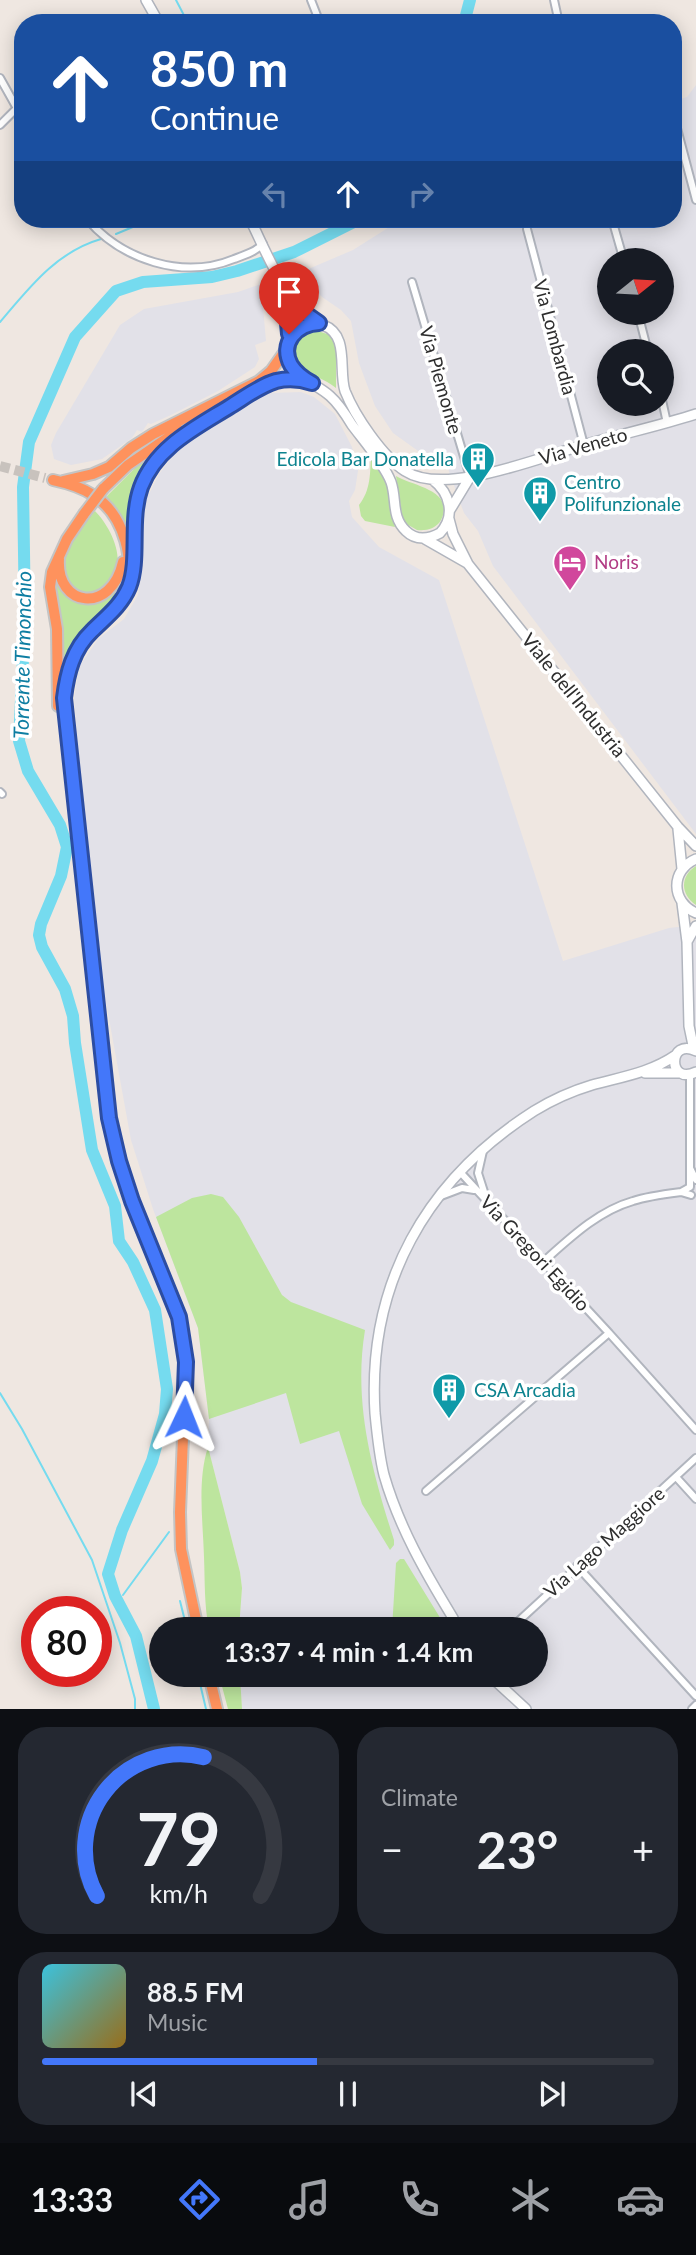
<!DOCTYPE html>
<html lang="en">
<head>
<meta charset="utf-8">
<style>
	body { margin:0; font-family:Lato,sans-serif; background:#242831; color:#f1f3f6; height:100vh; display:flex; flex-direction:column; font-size:26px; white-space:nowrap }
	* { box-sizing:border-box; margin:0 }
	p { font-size:23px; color:#9ea1a6 }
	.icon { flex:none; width:38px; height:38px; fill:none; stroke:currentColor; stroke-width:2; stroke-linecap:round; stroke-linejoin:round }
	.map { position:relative; height:1709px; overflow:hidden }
	.panel { display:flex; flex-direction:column; gap:18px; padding:18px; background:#0d0f14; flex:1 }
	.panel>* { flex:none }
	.banner { position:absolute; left:14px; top:14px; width:668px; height:214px; border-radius:28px; box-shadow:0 4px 18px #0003; background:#1a4fa0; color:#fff; overflow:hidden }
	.needle { width:46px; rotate:72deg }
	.tools { position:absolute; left:597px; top:248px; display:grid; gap:14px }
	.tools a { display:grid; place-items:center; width:77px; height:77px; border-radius:50%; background:#171b24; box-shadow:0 4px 18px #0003; font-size:35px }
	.speed { position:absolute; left:21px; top:1596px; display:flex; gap:14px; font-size:35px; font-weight:700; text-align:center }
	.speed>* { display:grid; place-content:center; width:91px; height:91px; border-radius:50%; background:#171b24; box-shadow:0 4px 18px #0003; line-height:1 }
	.speed .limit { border:10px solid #d22; background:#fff; color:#111 }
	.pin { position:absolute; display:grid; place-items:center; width:60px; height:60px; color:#fff; margin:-72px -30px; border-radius:50% 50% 50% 0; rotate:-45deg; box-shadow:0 0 7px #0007 }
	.pin .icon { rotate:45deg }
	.me { position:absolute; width:77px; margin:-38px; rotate:2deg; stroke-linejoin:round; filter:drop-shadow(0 0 5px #0008) }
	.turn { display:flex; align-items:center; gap:24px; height:147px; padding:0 21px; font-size:32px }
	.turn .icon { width:91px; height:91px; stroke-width:2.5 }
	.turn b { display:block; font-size:49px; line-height:60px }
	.lanes { display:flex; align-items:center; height:66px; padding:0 21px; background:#0003; justify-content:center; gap:35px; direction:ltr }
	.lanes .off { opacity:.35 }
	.big { font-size:52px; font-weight:700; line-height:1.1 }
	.panel .tile { flex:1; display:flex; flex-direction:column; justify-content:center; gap:10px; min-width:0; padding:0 24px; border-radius:28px; background:#242831 }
	.panel .dial { align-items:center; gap:0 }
	.dial svg { height:182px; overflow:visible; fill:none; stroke:#363941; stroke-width:7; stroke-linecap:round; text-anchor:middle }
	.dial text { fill:#f1f3f6; stroke:none }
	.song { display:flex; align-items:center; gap:21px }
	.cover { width:84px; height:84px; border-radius:10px; background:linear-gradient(135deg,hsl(190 70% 55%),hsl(40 70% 35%)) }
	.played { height:7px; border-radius:4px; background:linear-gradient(90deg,#4377fa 45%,#363941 45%) }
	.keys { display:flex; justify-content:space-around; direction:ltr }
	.heat { display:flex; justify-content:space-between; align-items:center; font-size:38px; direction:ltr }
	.panel .tiles { flex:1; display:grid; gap:18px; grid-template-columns:1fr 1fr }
	.tile:last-child { grid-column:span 2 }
	.trip { position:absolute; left:149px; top:1617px; width:399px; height:70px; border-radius:35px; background:#171b24; box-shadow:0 4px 18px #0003; font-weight:700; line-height:70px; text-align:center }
	.tab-bar { display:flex; height:112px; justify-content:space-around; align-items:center; background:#090b0e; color:#9ea1a6 }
	.tab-bar .icon { width:49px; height:49px }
	.tab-bar .on { color:#4377fa }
	.tab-bar b { font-size:32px; color:#f1f3f6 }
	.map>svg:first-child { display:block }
	.industrial { fill:#e2e1e8; fill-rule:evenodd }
	.green { fill:#bde59e }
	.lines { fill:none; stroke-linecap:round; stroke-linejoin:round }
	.stream { stroke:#75dbef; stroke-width:2 }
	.river { stroke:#75dbef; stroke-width:12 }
	.highway-tunnel { stroke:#c8c2bd; stroke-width:10; stroke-dasharray:10 5; stroke-linecap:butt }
	.street-casing { stroke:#b1b5be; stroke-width:10 }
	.secondary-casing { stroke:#b1b5be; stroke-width:12 }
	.highway-casing { stroke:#c4c4c4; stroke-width:14 }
	.street { stroke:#fff; stroke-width:6 }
	.secondary { stroke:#fff; stroke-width:9 }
	.highway { stroke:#fe925d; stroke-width:10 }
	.highway-bridge-casing { stroke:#c4c4c4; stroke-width:14; stroke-linecap:butt }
	.highway-bridge { stroke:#fe925d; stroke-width:10 }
	.route-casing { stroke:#2c4da2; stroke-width:18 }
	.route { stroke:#4377fa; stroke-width:12 }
	.labels { text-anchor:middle; stroke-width:7; stroke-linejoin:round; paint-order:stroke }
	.street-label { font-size:19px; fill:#2e2e2e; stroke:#fff }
	.culture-label { font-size:19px; fill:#0d838f; stroke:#fff; text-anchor:start }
	.hotel-label { font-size:19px; fill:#b23c85; stroke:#fff; text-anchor:start }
	.water-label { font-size:21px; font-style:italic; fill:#0e7ea2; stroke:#fff }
</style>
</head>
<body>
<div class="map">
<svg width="696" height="1709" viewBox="0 0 696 1709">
	<rect width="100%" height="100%" fill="#efe7e1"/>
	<path class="industrial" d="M696,85V834L493,566L478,531L464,513L446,463L428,458L393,433L375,406L359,363L351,321L341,310L322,297L299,273L353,250L402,219H674V101L687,97ZM609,261H662V313H609ZM609,352H662V404H609Z
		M261,284L265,293V307H263L266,341L255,345L259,359L255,367L218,391L171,415L151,424L148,423L142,432L137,430L132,438L102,459L71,465L54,459L51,445L56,433L120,325L144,309L238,292Z
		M301,392L314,397L335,414L352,447L358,471L355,490L349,501L352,517L379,547L439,580L563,961L669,928L696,925V1709H242L240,1675H536V1629H239L242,1588L240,1572L208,1447L209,1419L198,1328L153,1209L131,1140L96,947L74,699L79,667L98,639L124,619L138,595L143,564V523L147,498L159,474L179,448L196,434L232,415L245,404L270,393Z"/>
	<path class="green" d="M315,330L330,335L336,342V388C321,375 282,368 296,341C300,334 307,332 315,330Z
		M159,450L132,503L128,529L119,513L105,498L135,468Z
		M371,455C377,465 385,475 388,486C392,500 390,513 395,527L365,521L361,516L359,505C371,490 370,473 371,455Z
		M396,476C412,486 456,490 441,520C436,529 426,531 417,530L403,522Z
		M95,511C110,526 127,559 112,580C109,586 100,591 94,595C80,594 74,592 68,579C54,555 80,529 95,511Z
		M55,576L81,602H97L116,592C107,609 96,619 84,633C74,645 68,658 62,673L54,597Z
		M696,866V905C680,894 680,876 696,866Z
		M211,1194L223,1197L239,1217L282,1295L291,1302L365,1330C353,1403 372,1471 394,1540V1545L390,1550L362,1504L339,1431L300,1444L286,1393L209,1419L198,1328L156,1217L192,1198Z
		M208,1447L240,1572L242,1588L239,1629H209C204,1605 205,1582 204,1557C203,1522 197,1481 208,1447Z
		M400,1559H404L447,1629H392L396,1563Z
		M219,1675H240L242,1709H228Z"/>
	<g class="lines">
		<path class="stream" d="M176,0L188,23
			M116,234L152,219
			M0,322C29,288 56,252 101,239
			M0,1393L22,1429L92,1560L120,1643L135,1699V1709
			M123,1595L169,1532
			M180,1601L187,1629
			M198,1675L206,1709"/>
		<path class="river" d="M464,23L470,0
			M154,1709L136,1636L115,1596L108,1574L122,1530L152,1461L165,1414L167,1389L155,1310L133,1262L119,1241L115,1206L92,1150L75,1043L73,1016L65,989L42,947L39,935L41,924L61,876L67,847L60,825L28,771L19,741L25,618L23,487L29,442L75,337L116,291L143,282L212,277L237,271L294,252L360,219"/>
		<path class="highway-tunnel" d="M0,466L45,478"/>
		<g class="street-casing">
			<path id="street" d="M311,0L320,23
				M554,0L559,23
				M0,78L23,119
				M674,117L696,200
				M0,125L16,109
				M87,219C122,260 183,280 234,259C245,255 255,252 263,244
				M612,219L624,261
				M527,229L584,445
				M412,282L470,477
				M638,313L648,352
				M662,400L667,423
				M0,792L2,794
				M483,1151L478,1173L486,1198
				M690,1168V1075
				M461,1173L609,1333
				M691,1195L681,1192L690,1187V1168L696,1180
				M441,1196L462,1188L474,1190
				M543,1262C570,1238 598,1211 633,1201C648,1196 665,1194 681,1192
				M676,1477L696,1499
				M426,1491L609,1333L696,1430
				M577,1566L696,1696
				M510,1629L696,1458
				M692,1709L696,1705"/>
		</g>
		<g class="secondary-casing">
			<path id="secondary" d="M146,0L159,23
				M250,219C269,258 283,298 319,323
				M285,292L289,340
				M433,480C450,493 456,516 440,533C429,539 416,541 406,531C391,517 397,499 391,482C384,464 364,441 352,425C346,415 339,404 330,396C317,384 297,379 290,362C284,348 289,334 303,327C309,323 317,322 323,325C350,335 338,370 345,391C355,416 382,456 405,471C445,497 540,457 584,445C621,434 659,426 696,414
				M450,510L470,477
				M449,519L453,534L468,564L678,827L696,846
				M425,539L467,563
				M678,829L682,869
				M696,859C670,870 671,902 696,913
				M682,903L687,942L689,1026L694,1050
				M688,940L696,926
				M696,1051C668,1037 667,1086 696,1072
				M645,1073H680
				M457,1629L453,1618C425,1572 399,1527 384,1475C379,1455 377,1434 375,1413C367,1284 426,1180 534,1111C552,1100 572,1091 592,1085C621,1077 650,1073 676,1055
				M489,1675L526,1709"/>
		</g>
		<g class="highway-casing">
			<path id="highway" d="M53,480C67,483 81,487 93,495C125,515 137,563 123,597C117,612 102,621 91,632C68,656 63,686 65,718L109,1118L132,1201L179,1317L186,1362L180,1512L181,1549L198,1629
				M63,481L93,474L109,467L131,448L153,434L259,381L271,371L288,347
				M103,489L128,465L179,430
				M133,556C133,525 133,493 151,467C167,443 247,390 275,382C288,378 300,379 312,383
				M59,559C56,607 111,615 123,562
				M58,706L57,629L50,587L52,572L67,539L84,514
				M209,1675L217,1709"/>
		</g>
		<use href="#street" class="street"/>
		<use href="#secondary" class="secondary"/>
		<use href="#highway" class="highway"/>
		<g class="highway-bridge-casing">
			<path id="highway-bridge" d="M84,514L103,489"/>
		</g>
		<use href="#highway-bridge" class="highway-bridge"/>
	</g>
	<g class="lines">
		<g class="route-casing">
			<path id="route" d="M184,1417L186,1362L179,1317L132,1201L119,1161L109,1118L64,698C67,673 73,649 92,631C106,617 121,606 129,587C140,559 129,520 141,487C156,447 195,428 229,407C244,398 259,386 276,381C289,378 300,379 312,383C304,379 296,373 291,365C279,343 297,324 319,323L302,311L285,290L289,334"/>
		</g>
		<use href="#route" class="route"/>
	</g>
	<defs>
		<g id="building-pin" transform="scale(1.75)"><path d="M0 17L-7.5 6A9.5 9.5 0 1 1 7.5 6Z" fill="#0f9aa8" stroke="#fff"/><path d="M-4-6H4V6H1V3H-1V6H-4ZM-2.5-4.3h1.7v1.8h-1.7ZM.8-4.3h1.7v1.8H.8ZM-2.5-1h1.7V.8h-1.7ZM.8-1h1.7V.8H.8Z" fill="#fff"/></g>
		<g id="hotel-pin" transform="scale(1.75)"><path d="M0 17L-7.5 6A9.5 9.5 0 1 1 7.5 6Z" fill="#d1479c" stroke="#fff"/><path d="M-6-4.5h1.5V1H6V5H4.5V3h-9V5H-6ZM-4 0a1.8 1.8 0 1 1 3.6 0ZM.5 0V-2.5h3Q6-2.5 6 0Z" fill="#fff"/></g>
	</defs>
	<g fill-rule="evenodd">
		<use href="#building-pin" x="478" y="459"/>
		<use href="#building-pin" x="540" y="493"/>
		<use href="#hotel-pin" x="570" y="562"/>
		<use href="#building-pin" x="449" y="1390"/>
	</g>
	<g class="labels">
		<g class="street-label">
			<text transform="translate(555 337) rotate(75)" y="7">Via Lombardia</text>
			<text transform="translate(441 380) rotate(74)" y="7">Via Piemonte</text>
			<text transform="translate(583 446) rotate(-16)" y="7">Via Veneto</text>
			<text transform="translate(574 695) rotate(51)" y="7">Viale dell'Industria</text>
			<text transform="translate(535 1253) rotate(47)" y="7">Via Gregori Egidio</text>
			<text transform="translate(604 1542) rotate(-42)" y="7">Via Lago Maggiore</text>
		</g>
		<g class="culture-label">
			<text x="454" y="466" text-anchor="end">Edicola Bar Donatella</text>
			<text x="564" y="489">Centro<tspan x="564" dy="22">Polifunzionale</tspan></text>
			<text x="474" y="1397">CSA Arcadia</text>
		</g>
		<g class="hotel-label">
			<text x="594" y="569">Noris</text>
		</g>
		<g class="water-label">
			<text transform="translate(23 655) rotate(-89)" y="7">Torrente Timonchio</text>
		</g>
	</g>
</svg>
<div class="tools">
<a><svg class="needle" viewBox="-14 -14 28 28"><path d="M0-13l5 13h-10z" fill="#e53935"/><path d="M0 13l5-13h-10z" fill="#9ea1a6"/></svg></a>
<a><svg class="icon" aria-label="search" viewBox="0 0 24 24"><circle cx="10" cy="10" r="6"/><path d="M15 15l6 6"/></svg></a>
</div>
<div class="speed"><div class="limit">80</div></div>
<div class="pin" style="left:289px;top:334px;background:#d93025"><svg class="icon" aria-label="arrive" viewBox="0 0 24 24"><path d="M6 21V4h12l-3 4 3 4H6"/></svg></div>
<svg class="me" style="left:184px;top:1417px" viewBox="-20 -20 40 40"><path d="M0-17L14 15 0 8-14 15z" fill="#4377fa" stroke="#fff" stroke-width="4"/></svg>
<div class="trip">13:37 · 4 min · 1.4 km</div>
<div class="banner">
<div class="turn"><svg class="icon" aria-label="ahead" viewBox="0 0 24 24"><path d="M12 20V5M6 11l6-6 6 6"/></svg><div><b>850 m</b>Continue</div></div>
<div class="lanes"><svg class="icon off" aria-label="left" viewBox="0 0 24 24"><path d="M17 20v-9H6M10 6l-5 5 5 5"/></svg><svg class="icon" aria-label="ahead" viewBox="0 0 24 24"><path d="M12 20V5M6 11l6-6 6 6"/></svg><svg class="icon off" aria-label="right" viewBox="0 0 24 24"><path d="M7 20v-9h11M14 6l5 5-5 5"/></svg></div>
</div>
</div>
<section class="panel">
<div class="tiles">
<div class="tile dial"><svg viewBox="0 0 100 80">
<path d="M14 69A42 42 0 1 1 86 69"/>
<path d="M14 69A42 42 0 0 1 61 8" stroke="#4377fa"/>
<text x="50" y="56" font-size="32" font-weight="700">79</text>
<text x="50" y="72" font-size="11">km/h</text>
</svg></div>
<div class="tile"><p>Climate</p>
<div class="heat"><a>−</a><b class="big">23°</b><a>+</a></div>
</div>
<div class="tile">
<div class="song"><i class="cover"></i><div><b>88.5 FM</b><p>Music</p></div></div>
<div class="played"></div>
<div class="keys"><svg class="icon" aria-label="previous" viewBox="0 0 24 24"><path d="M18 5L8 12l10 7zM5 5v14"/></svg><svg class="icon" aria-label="pause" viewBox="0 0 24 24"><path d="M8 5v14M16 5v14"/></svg><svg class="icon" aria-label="next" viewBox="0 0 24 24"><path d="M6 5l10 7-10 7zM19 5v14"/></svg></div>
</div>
</div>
</section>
<nav class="tab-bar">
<b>13:33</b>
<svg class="icon on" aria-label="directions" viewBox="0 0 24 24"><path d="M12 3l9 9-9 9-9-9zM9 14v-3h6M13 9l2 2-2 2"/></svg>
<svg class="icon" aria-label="music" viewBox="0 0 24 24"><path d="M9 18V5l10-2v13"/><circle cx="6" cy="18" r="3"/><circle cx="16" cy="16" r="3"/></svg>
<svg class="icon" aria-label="phone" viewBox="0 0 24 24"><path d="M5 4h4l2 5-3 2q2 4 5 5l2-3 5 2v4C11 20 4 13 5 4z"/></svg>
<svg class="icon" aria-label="climate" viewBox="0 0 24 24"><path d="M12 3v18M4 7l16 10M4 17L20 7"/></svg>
<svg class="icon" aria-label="car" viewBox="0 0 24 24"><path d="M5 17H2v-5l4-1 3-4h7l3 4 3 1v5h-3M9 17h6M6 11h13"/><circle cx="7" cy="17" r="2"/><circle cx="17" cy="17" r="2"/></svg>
</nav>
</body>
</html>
